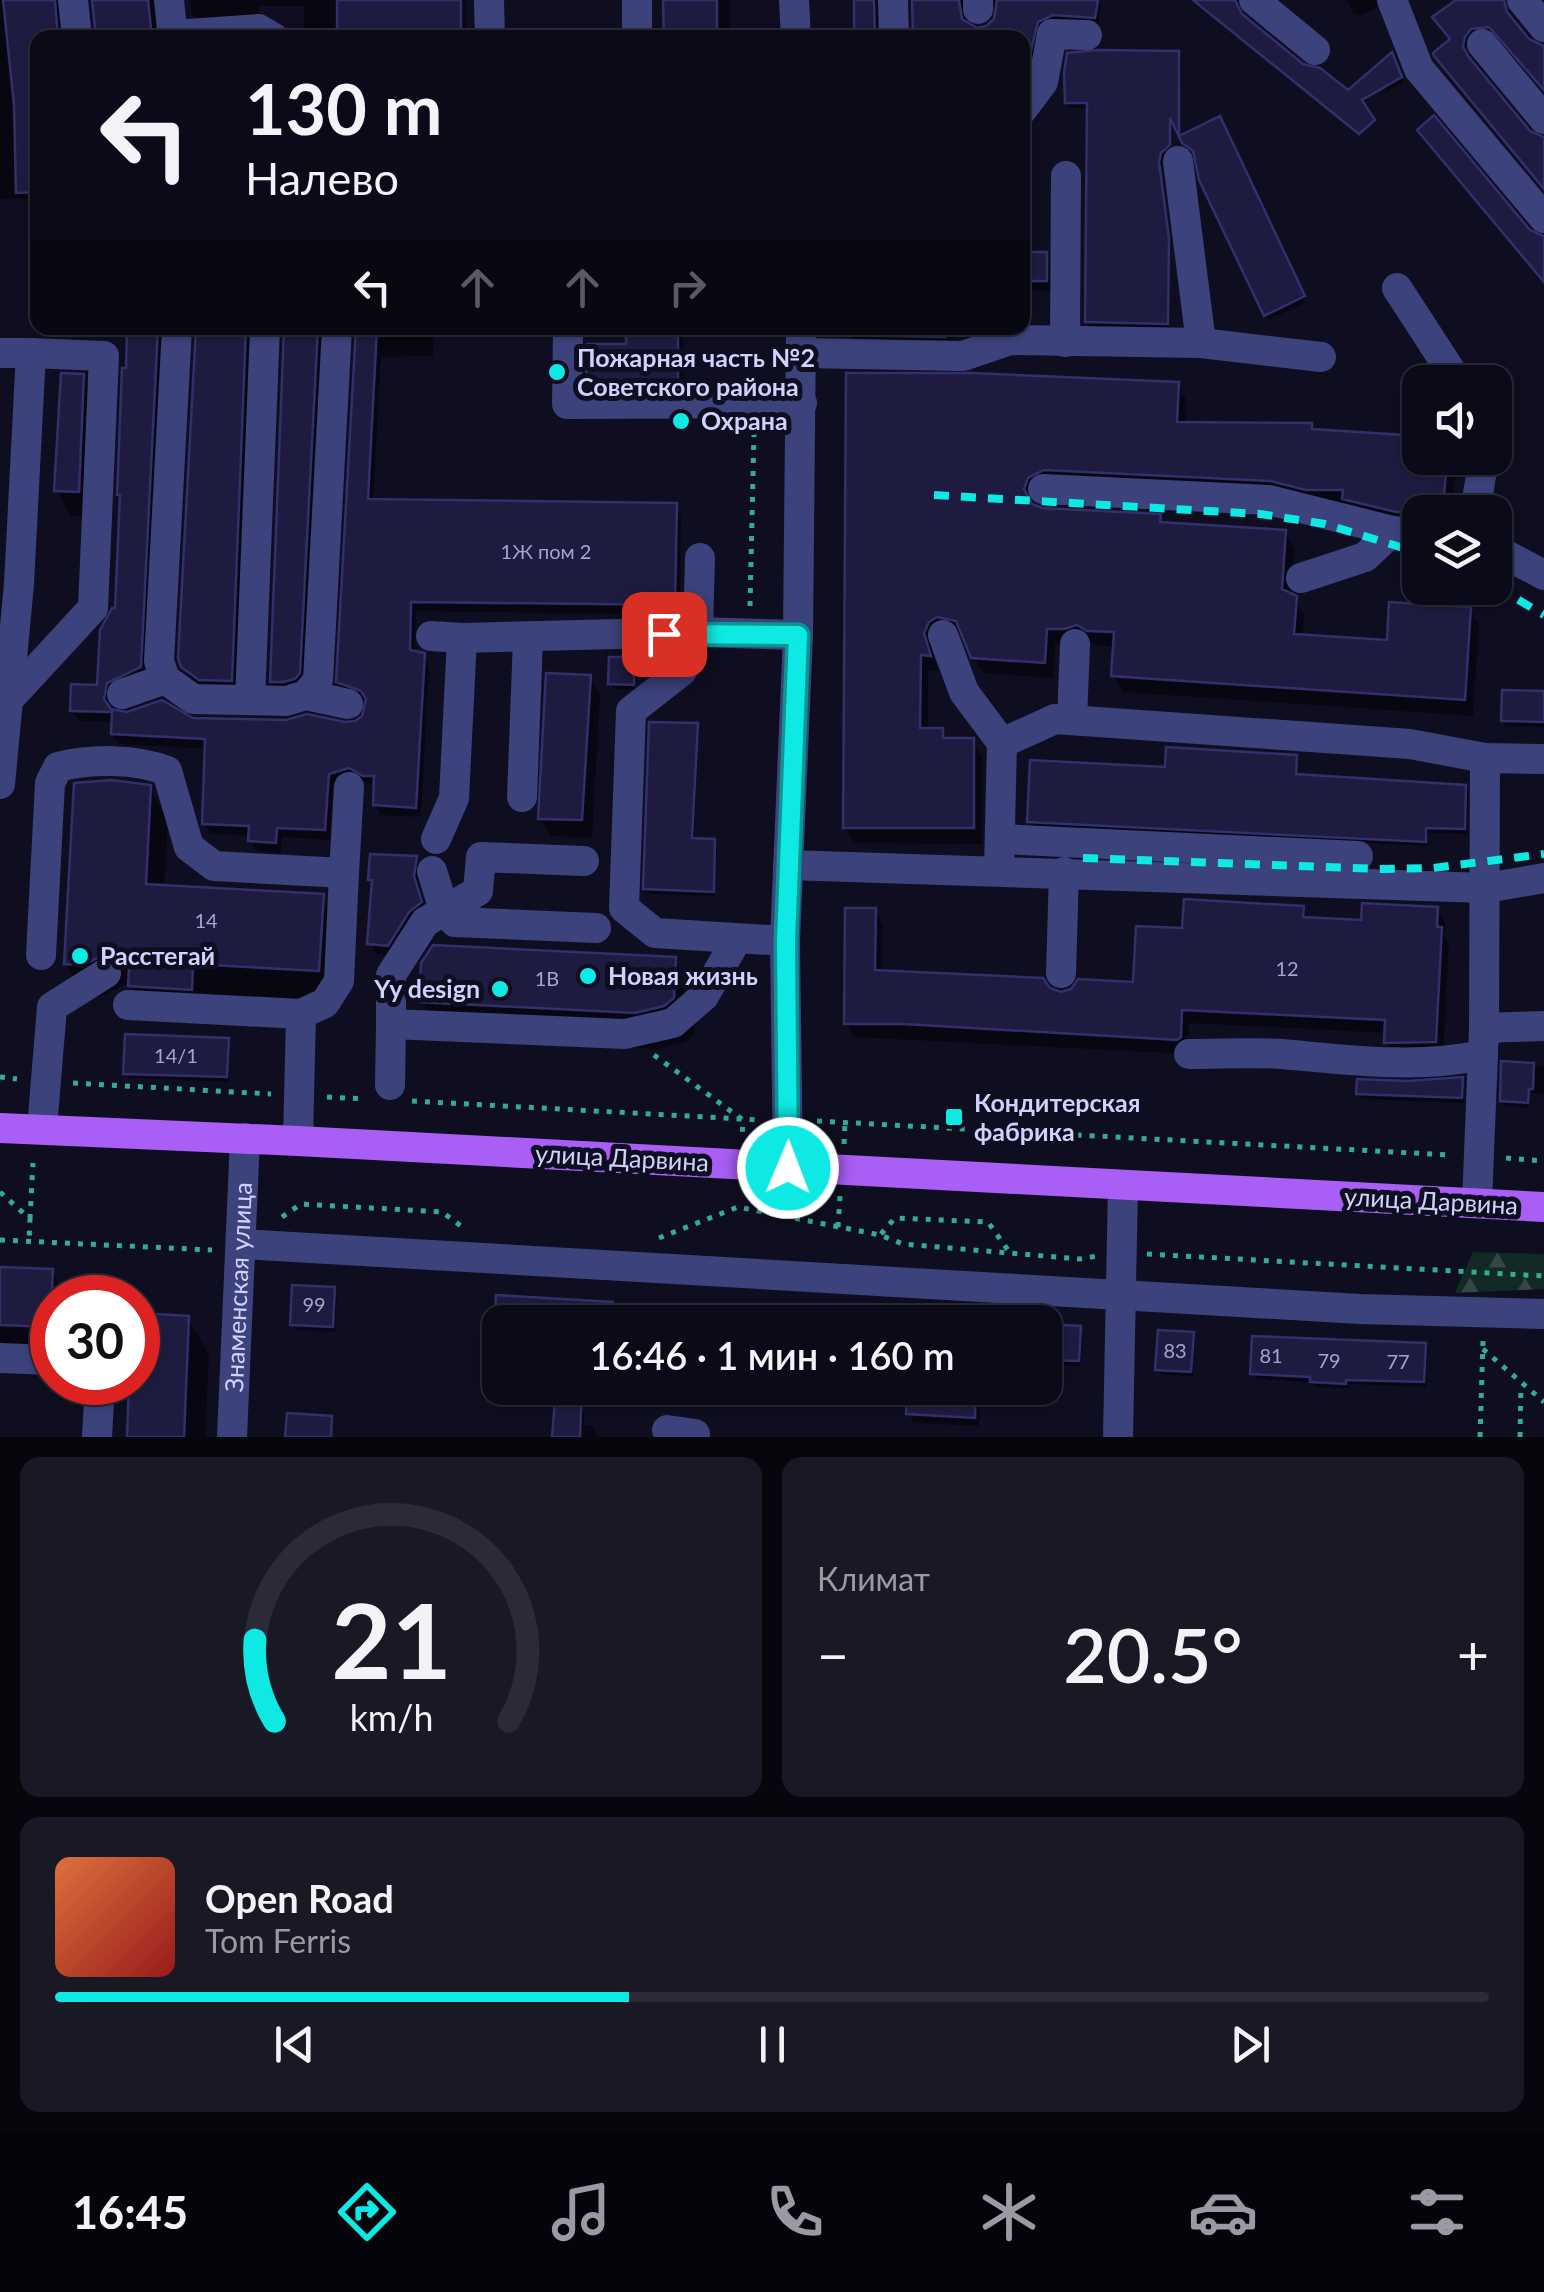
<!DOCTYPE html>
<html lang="ru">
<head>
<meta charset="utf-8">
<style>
	body { margin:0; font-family:Lato,sans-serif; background:#191825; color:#f1f3f6; height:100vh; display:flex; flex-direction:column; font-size:38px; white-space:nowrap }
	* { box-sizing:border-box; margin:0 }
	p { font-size:32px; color:#9a9aa2 }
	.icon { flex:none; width:55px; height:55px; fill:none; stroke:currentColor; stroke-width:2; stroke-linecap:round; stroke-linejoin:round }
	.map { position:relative; height:1437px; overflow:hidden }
	.details { display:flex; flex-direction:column; gap:20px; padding:20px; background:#06060d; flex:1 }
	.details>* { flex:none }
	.guide { position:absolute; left:30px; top:30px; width:1000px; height:305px; border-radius:20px; box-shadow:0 2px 8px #0004,0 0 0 2px #2b2b37; background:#0b0a18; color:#f1f3f6; overflow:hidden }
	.fabs { position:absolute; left:1402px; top:365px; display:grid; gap:20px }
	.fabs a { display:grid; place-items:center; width:110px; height:110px; border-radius:20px; background:#0b0a18; box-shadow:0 2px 8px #0004,0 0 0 2px #2b2b37; font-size:50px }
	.speed { position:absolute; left:30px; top:1275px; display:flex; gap:20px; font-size:50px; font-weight:700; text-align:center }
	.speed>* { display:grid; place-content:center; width:130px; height:130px; border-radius:50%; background:#0b0a18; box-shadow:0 2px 8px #0004,0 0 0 2px #2b2b37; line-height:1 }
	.speed .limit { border:15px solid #d22; background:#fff; color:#111 }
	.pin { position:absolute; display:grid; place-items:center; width:85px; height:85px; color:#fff; margin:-42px; border-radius:20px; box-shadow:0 5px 15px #0006 }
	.me { position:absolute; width:110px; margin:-55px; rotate:1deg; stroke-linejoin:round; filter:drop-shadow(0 0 8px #0008) }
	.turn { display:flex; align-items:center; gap:35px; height:210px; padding:0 50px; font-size:45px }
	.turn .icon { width:130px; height:130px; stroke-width:2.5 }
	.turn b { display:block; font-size:70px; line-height:85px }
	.lanes { display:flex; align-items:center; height:95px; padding:0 50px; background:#0003; justify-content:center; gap:50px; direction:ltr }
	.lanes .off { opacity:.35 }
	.big { font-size:75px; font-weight:600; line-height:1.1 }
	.details .tile { flex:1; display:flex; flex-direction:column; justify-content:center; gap:15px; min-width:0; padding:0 35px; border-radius:20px; background:#191825 }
	.details .dial { align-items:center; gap:0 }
	.dial svg { height:260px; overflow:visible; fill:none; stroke:#2b2b37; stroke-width:7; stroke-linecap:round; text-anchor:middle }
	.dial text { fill:#f1f3f6; stroke:none }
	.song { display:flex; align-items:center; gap:30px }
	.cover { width:120px; height:120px; border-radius:15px; background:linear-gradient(135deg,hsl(20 70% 55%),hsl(0 70% 35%)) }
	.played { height:10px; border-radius:5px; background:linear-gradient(90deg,#0fe9e3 40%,#2b2b37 40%) }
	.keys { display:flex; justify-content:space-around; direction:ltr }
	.heat { display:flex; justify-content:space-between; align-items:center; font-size:55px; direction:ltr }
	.details .tiles { flex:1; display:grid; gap:20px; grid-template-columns:1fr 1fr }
	.tile:last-child { grid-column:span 2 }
	.trip { position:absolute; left:482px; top:1305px; width:580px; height:100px; border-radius:20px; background:#0b0a18; box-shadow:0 2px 8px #0004,0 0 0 2px #2b2b37; font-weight:600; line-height:100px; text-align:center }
	.tabs { display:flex; height:160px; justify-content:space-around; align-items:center; background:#04040a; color:#9a9aa2 }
	.tabs .icon { width:70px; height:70px }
	.tabs .selected { color:#0fe9e3 }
	.tabs b { font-size:45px; color:#f1f3f6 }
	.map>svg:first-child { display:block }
	.forest { fill:url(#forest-firs) }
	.shadow { fill:#0007 }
	.building { fill:#1e1b40; stroke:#332f6a; stroke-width:2.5 }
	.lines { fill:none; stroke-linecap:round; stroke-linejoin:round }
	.path { stroke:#35ab94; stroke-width:5; stroke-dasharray:5 8; stroke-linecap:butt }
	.minor { stroke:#3c427c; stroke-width:30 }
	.major { stroke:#a95ef5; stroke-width:30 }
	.rail { stroke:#0fe9e3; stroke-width:8; stroke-dasharray:15 12; stroke-linecap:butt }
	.route-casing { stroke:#0a9794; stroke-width:25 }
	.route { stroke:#0fe9e3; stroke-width:18 }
	.poi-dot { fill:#0fe9e3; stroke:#0f0e20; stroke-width:4 }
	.labels { text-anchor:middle; stroke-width:10; stroke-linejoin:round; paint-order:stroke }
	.number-label { font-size:20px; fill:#a4a4cd }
	.poi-label { font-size:25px; font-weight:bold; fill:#d0d1fc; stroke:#0f0e20; text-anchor:start }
	.street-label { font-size:25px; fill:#d0d1fc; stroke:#0f0e20 }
</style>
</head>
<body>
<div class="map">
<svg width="1544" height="1437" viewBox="0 0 1544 1437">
	<defs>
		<pattern id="forest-firs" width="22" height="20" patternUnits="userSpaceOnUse" patternTransform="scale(2.5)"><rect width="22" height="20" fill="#122925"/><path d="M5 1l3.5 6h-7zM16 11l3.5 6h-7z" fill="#334746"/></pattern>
	</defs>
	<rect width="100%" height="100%" fill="#0f0e20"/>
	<path class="forest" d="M1473,1252L1544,1254V1289L1455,1293Z"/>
	<path class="shadow" d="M0,0H65L59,13L63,38H38V199H0Z
		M94,0H160L157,2L155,38L98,37Z
		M190,0H466V38H303L304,6H259V20L198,25L192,14Z
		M666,0H730V38H666Z
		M856,0H879L878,38H855Z
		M912,0H964L962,20L966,27L987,28L997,19L999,0H1098L1101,5L1098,25L1057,22L1030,73L1022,72V38H913Z
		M1192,0H1240L1239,12L1302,67L1340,90L1362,136Z
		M1347,0H1378L1376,8L1362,15H1354Z
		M1460,0H1502L1509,17L1528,41L1544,50V88L1502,37L1484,30L1473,34L1467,43L1465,54L1529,134L1544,138V187L1452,40Z
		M1178,53L1181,59L1180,135L1171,116V151L1163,159L1161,169L1170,246V328L1090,327L1087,322L1089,108H1070L1067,102Z
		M1394,60L1403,83L1386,92L1384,87Z
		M1219,120L1306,302L1269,320L1202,179L1197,154L1188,148L1182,137Z
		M1022,255H1045L1052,266V291H1022Z
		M130,328H168L146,678L114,691L109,707L119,715L345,725L363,719L368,700L345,692L339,682L358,328H433V356L381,357L373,502L675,506L681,516L680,615L416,611L415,654L423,655L429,666L421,817L381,815L375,805L376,786L356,778L333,784L330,840L282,837L281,853L256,851L250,836L210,834L204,823L207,749L119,744L113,734L114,722L78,721L72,710L99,687L118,611Z
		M198,328H255L237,691L207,690L190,678L180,658Z
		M286,328H330L304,684L278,692L272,681Z
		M628,328H683L684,396L596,397L588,385L629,346Z
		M851,328H956V337L949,343L855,342Z
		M849,375L1178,385L1187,401L1186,424L1311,426L1314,432L1420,438V458H1456L1452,512H1420V530L1042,488L1033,505L1040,510L1159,516L1164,525L1285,533L1294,549L1290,596L1304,614L1303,637L1389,642L1470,609L1479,625L1473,716L1123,692L1113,676L1115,647L1098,646L1087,640L1074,645L1055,644L1053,678L983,673L965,636L947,632L938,638L932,650L938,671L928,670V730H941L947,741H972L982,757V844L855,843L845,827Z
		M83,376L98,402L93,517L71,516L56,490Z
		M633,660L636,665L635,689H613L610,683Z
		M590,677L600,695L592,838L551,836L540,818Z
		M1544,694V727L1506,726L1503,720Z
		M696,726L699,731L694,841H714L717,847L715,896L649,894L646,889Z
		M1295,757L1297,777L1465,787L1468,793L1467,834L1428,833L1427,846L1032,826L1029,821L1167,769Z
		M150,788L168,820L164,887L322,896L340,928L336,1002L149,1017L132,987L125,985L102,996L85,995L66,964Z
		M415,858L421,868L418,880L426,913L393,955L376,954L370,943L374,885L371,879Z
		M1302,908L1309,919L1363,922L1437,909L1445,923L1444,936L1449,944L1443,1056L1395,1057L1387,1043V1033L1189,1023L1186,1054L854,1037L846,1023L874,910L883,925L882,972L1061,994L1135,985L1184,931Z
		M674,959L696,996L694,1035L686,1042L657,1049L443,1038L421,1001Z
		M227,1040L230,1046L229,1082L129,1078L126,1073Z
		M1504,1064L1544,1067V1094L1530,1093L1529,1108L1505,1106L1502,1101Z
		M1462,1080L1464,1103L1362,1099L1358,1094L1407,1084Z
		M0,1269L52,1272L66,1298H52V1362L0,1360Z
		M334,1290L337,1295L335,1332L296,1330L293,1324Z
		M499,1298L611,1304L615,1311V1322H500V1339L497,1334Z
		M742,1312L846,1319V1316L875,1317L878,1322H696V1317L742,1320Z
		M138,1316L188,1318L209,1355L205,1437H129L138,1382Z
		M1045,1327L1079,1328L1082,1334L1081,1366L1045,1364Z
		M1192,1335L1195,1340L1193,1377L1161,1374L1158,1369Z
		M1424,1346L1427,1351L1426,1387L1348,1384V1388L1315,1387L1312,1382L1256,1379L1253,1374Z
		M556,1388H584V1425L593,1426L597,1437H554Z
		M910,1388H981L979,1426L914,1423L908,1413Z"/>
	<path class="building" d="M3,0H55L58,38H38V192L16,193L14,105Z
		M92,0H148L152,38H96Z
		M337,0H461V38L337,34Z
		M663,0H717V38H664Z
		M854,0H874L875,38H854Z
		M912,0H959L962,19L977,28L986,26L994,19L997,0H1098L1095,18L1053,15L1038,22L1027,67H1022V38H913Z
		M1193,0H1235L1242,14L1303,64L1320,68L1348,90L1392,52L1402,77L1362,100L1375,120L1359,134Z
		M1456,0H1504L1507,12L1529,39L1544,46V90L1489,27L1471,29L1465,37L1463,46L1468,56L1530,131L1544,137V189L1434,56L1433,53L1450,39L1432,17Z
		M1097,50L1179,51V136L1220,116L1305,296L1264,316L1199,180L1193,151L1182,143L1170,118V145L1161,153L1159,162L1169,238L1168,324L1085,322L1087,103H1065L1064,72L1067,53Z
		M1434,115L1530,230L1544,236V282L1417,130Z
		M1026,252H1047V281H1026Z
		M127,328H158L141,667L107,683L104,699L111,709L127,712L162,700L193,718L286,720L307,714L345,722L355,721L362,716L366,699L361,691L336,682L356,328H377L368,499L677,503L675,605L411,602L410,650L425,653L416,808L373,805L374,776H363L349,768L329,774L325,830L277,828L276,843L248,841L249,826L202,824L205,739L111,734L112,712L70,711L71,684L97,685L100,630L112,608H115L120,495H117L122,368H126Z
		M196,328H246L232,681L199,680L181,667L178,658Z
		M284,328H318L300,673L295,679L283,682H270Z
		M626,328H678V385H586L587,344H626Z
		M848,328H954L945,337L848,335Z
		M61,373L84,374L79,492L54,491Z
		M846,373H972L1179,382L1177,422L1312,423V429L1420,436V458H1447L1443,512H1396L1342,499L1343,490H1306L1270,481L1044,470L1028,478L1024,489L1032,504L1042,508L1161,514L1160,522L1286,530L1282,589L1297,596L1294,634L1387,640L1389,602L1471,607L1465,700L1111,676L1114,632L1087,631L1077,625L1064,629H1047L1045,663L971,658L956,621L937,617L929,622L924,633L931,656L921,655L920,728H943V738H974V828H843Z
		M609,657H634V685L608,684Z
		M546,673L591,675L582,820L538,819Z
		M1502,690L1544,691V722L1501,721Z
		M649,722L698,723L692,838L715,839L714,892L643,889Z
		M1166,747L1297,755L1296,774L1466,785L1465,829L1426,828V842L1027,822L1030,760L1165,767Z
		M112,780L151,785L146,884L324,894L319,971L193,964L192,990L128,986L129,968H123L116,957L106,954L83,965L64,964L74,783Z
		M370,854L417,856L414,876L422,902L409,912L388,946L367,944L372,880H368Z
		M1184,899L1304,906L1303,917L1361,920L1362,903L1438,907L1437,927H1442L1436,1042L1384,1043L1385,1020L1182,1010L1181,1037L1177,1040L903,1024H844L845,908H876L875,970L1043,978L1050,988L1061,992L1071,989L1078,979L1133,982L1136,926L1182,928Z
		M433,945L676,957L674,998L664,1006L635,1013L419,1002L421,963Z
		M125,1034L229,1038L227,1077L123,1074Z
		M1501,1061L1534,1063L1533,1089H1529L1528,1103L1500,1101Z
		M1463,1077L1462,1098L1356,1094L1357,1079L1407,1081Z
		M0,1267L53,1269L50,1327L0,1325Z
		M292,1285L335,1287L333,1327L290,1325Z
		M496,1295L613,1302L612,1322H495Z
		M138,1313L189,1316L184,1437H127L129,1382H138Z
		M1045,1324L1081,1326L1079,1361L1045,1360Z
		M1158,1330L1194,1332L1191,1372L1155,1370Z
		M1252,1336L1426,1343L1424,1382L1346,1380V1384L1310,1382V1377L1250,1374Z
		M556,1388H582L580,1437H552Z
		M907,1388H976L975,1418L906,1414Z
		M287,1413L332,1416L331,1437H285Z"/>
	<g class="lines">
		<path class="path" d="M750,606L754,432
			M654,1055L743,1120L742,1139
			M0,1077L17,1079
			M73,1083L271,1094
			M327,1097L366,1099
			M412,1101L761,1120
			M817,1121L1450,1155
			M844,1144L845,1122
			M1506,1158L1544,1161
			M0,1192L30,1219L29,1241
			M282,1217L301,1204L442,1212L461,1226
			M30,1219L33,1163
			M838,1227L840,1195
			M881,1234L895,1218L988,1222L1010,1253
			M659,1238L738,1207L880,1235L903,1244L1080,1259L1097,1256
			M0,1240L212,1250
			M1147,1254L1544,1276
			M1483,1349L1544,1402
			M1480,1437L1483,1341
			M1520,1437L1521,1385"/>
		<g class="minor">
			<path d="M73,0L77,38"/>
			<path d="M169,0L173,38"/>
			<path d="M489,0L490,38"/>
			<path d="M637,0V38"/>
			<path d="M794,0L796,38"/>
			<path d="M893,0L894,38"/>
			<path d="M1254,0L1315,50"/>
			<path d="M1392,0L1419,69L1544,218"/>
			<path d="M1522,0L1544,27"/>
			<path d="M978,9V0"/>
			<path d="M173,35L259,29L274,38"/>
			<path d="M1482,44L1544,119"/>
			<path d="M1022,110L1043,82L1052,34L1087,35"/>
			<path d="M1178,161L1201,343"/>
			<path d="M1397,288L1458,382"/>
			<path d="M177,328L159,661L165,679L193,699L286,701L306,695L318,680L337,328"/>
			<path d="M568,328L567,404L802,403"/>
			<path d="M1065,342L1066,176"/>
			<path d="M0,353H31L19,584L0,784"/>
			<path d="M802,353L963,356L1010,340L1201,343L1321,357"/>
			<path d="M1043,489L1269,500L1393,531L1420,533"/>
			<path d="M1475,512L1484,458"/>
			<path d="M1495,549L1544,575"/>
			<path d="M1301,578L1365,557L1393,531"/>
			<path d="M698,632L700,558"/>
			<path d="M943,635L964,692L1002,743"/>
			<path d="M431,636L462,638"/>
			<path d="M682,671L631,711L624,908L655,933L785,941"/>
			<path d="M122,694L165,679"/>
			<path d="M306,695L348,704"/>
			<path d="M8,700L93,608L104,356L31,353"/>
			<path d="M250,700L265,328"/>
			<path d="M1072,720L1075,644"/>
			<path d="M522,797L528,639"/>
			<path d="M436,839L454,798L462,638L698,632L798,635"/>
			<path d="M1000,839L1358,856"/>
			<path d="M584,861L481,857L478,891L425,922L391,975V1024L625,1034L673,1023L704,996L737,939"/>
			<path d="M788,865L1486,888L1544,878"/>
			<path d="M999,870L1002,743L1055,719L1410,744L1485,758L1544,759"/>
			<path d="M432,871L444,910L455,922L596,928"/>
			<path d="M344,873L349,787"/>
			<path d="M41,955L50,783L58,767C90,759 135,758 167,771L189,847L214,866L344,873L339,981L325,1003L301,1014L128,1005"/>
			<path d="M1061,973L1064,872"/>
			<path d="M1484,1028L1544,1026"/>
			<path d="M1189,1054C1220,1054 1251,1052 1282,1054C1350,1060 1415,1069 1483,1055"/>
			<path d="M390,1085L391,1024"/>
			<path d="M42,1129L52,1007L106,973"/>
			<path d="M298,1141L301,1014"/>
			<path d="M788,1168L785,941L798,635L801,328"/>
			<path d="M1477,1203L1484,1028L1485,758"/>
			<path d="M242,1244L1360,1309L1544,1314"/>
			<path d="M0,1358L52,1360"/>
			<path d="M667,1430L695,1434V1437"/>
			<path d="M97,1437L100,1382"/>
			<path id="s1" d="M232,1437L245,1138"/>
			<path d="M1118,1437L1123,1185"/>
		</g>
		<path class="major" d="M0,1128L298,1141L1544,1207"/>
		<path class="rail" d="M934,495L1260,514L1325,524L1420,553
			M1495,586L1544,615
			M1083,858L1379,869L1433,868L1544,854"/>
	</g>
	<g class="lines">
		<g class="route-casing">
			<path id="route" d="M664,634L798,635L786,941L788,1168"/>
		</g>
		<use href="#route" class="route"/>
	</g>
	<g class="poi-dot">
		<circle cx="557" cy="372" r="10"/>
		<circle cx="681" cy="421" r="10"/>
		<circle cx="80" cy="956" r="10"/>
		<circle cx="588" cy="976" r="10"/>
		<circle cx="500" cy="989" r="10"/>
		<rect x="944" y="1107" width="20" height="20" rx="5"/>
	</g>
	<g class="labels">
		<g class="number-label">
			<text x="546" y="559">1Ж пом 2</text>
			<text x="206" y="928">14</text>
			<text x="1287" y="976">12</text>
			<text x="547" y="986">1В</text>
			<text x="176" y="1063">14/1</text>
			<text x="314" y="1312">99</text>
			<text x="1175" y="1358">83</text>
			<text x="1271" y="1363">81</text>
			<text x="1329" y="1368">79</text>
			<text x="1398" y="1369">77</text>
		</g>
		<g class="poi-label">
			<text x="577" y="367">Пожарная часть №2<tspan x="577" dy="29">Советского района</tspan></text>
			<text x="701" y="430">Охрана</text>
			<text x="100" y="965">Расстегай</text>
			<text x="608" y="985">Новая жизнь</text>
			<text x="480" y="998" text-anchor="end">Yy design</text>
			<text x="974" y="1112">Кондитерская<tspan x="974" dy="29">фабрика</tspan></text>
		</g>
		<g class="street-label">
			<text transform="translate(622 1158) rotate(3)" y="9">улица Дарвина</text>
			<text transform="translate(1431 1201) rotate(3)" y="9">улица Дарвина</text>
			<text dy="9" stroke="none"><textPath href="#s1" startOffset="150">Знаменская улица</textPath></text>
		</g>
	</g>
</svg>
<div class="fabs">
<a><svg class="icon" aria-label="sound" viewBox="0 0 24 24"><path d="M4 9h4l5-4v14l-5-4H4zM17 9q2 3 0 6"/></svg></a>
<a><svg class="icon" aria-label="layers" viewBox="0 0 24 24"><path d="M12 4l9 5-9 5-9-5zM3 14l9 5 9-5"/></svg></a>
</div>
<div class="speed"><div class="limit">30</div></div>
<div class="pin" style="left:664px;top:634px;background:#d93025"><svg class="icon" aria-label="arrive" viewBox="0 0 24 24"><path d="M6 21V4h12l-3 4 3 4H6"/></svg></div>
<svg class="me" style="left:788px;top:1168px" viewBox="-20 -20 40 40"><circle r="17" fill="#0fe9e3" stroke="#fff" stroke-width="3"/><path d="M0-11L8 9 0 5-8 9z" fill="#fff"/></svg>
<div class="trip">16:46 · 1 мин · 160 m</div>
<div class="guide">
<div class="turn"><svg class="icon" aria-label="left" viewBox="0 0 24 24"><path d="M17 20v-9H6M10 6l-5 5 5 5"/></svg><div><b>130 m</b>Налево</div></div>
<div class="lanes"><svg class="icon" aria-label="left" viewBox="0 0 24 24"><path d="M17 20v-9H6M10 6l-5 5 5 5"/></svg><svg class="icon off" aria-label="ahead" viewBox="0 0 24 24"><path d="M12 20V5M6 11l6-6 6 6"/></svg><svg class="icon off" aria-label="ahead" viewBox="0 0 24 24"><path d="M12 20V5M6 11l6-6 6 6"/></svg><svg class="icon off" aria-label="right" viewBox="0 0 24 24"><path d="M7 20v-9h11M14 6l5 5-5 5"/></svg></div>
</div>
</div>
<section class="details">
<div class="tiles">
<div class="tile dial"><svg viewBox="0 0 100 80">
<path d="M14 69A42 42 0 1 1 86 69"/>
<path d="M14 69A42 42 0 0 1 8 44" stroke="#0fe9e3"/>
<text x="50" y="56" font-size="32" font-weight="700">21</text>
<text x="50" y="72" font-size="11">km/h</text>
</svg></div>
<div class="tile"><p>Климат</p>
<div class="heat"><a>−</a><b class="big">20.5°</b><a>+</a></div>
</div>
<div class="tile">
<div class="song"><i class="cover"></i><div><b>Open Road</b><p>Tom Ferris</p></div></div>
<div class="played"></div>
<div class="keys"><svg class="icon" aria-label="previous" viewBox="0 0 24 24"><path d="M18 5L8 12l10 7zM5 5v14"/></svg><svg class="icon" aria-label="pause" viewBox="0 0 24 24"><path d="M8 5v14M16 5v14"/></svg><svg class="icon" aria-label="next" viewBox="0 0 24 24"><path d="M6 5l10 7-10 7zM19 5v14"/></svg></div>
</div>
</div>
</section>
<nav class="tabs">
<b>16:45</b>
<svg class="icon selected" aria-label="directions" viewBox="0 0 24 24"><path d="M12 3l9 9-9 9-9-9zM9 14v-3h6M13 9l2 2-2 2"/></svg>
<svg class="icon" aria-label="music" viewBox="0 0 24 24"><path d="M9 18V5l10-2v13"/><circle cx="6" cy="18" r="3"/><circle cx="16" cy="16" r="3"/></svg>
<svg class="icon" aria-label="phone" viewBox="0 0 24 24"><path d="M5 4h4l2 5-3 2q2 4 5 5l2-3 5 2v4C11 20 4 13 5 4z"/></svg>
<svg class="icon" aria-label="climate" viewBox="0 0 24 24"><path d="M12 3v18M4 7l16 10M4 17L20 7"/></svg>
<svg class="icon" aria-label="car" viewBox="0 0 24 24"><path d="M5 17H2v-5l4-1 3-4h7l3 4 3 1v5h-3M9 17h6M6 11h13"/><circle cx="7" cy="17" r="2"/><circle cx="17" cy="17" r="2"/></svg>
<svg class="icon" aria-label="filters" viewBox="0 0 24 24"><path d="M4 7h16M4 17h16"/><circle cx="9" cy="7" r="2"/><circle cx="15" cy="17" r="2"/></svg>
</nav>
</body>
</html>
